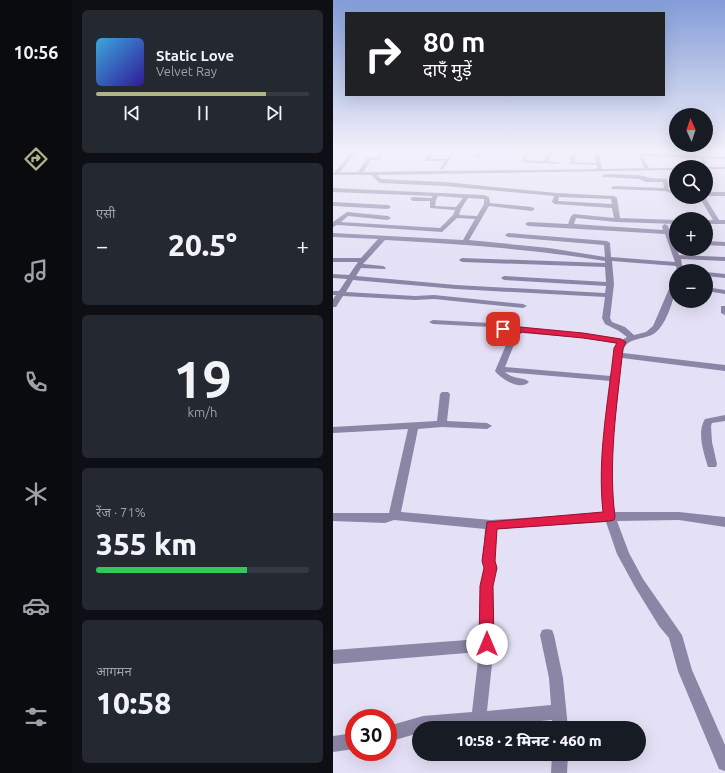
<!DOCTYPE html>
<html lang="hi">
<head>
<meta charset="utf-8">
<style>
	body { margin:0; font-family:Ubuntu,"Noto Sans Devanagari",sans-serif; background:#242831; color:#f1f3f6; height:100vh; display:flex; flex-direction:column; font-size:15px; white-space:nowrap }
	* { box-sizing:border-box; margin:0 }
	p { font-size:13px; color:#9ea1a6 }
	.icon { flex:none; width:22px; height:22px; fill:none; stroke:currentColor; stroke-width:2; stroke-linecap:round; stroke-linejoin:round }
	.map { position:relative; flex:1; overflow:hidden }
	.drawer { display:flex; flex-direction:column; gap:10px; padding:10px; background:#0d0f14; width:261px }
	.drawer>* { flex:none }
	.hud { position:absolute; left:12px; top:12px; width:320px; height:84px; border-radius:0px; box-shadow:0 4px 16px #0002; background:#202124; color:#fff; overflow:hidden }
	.needle { width:26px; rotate:357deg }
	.tools { position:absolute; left:336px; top:108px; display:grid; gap:8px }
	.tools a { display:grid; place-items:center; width:44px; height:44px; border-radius:50%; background:#171b24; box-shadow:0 4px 16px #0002; font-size:20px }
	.speed { position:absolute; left:12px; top:709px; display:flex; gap:8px; font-size:20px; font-weight:700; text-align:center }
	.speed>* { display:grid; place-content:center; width:52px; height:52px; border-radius:50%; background:#171b24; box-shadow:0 4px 16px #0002; line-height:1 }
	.speed .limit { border:6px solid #d22; background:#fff; color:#111 }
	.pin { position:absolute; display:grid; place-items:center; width:34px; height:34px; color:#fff; margin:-17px; border-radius:8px; box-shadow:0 2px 6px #0006 }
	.me { position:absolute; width:44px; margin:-22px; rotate:0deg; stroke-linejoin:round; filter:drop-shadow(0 0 3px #0008) }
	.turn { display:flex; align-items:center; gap:14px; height:84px; padding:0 12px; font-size:18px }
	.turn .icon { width:52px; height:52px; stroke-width:2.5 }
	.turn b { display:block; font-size:28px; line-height:34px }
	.big { font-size:30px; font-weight:800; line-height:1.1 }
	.drawer .tile { flex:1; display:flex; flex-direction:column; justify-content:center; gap:6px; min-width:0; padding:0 14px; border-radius:6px; background:#242831 }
	.drawer .dial { align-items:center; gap:0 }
	.dial b { font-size:52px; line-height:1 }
	.song { display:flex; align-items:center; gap:12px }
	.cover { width:48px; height:48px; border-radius:6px; background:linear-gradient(135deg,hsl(200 70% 55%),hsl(250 70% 35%)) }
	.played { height:4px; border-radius:2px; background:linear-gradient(90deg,#b0b48b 80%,#363941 80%) }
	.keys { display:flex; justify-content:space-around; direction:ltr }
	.heat { display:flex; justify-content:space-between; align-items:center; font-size:22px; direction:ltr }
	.charge { height:6px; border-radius:3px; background:linear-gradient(90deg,#34c759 71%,#363941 0) }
	.trip { position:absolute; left:79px; top:721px; width:234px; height:40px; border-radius:20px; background:#171b24; box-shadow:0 4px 16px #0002; font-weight:800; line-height:40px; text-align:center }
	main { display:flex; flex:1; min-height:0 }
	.menu { display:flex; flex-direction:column; width:72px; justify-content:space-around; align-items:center; background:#090b0e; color:#9ea1a6 }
	.menu .icon { width:28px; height:28px }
	.menu .selected { color:#b0b48b }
	.menu b { font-size:18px; color:#f1f3f6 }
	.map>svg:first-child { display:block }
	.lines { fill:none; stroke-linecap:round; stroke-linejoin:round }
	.minor { fill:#8c86a6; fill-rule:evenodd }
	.route { fill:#e11d48; stroke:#92132f }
</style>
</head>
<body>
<main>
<nav class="menu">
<b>10:56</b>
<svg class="icon selected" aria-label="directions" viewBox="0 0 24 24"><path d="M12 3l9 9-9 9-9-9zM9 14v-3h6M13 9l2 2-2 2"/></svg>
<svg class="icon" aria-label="music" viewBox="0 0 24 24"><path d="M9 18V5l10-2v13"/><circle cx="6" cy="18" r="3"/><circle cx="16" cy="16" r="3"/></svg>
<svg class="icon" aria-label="phone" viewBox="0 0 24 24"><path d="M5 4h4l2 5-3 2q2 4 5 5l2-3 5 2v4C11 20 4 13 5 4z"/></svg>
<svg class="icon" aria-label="climate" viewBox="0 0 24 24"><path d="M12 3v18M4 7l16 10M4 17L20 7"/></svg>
<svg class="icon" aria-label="car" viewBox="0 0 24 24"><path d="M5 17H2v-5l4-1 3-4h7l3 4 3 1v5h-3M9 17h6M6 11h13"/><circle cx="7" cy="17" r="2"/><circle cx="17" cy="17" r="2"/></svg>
<svg class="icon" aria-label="filters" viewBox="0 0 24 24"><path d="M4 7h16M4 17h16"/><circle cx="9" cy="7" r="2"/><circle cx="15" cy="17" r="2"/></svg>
</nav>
<section class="drawer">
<div class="tile">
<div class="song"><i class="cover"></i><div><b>Static Love</b><p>Velvet Ray</p></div></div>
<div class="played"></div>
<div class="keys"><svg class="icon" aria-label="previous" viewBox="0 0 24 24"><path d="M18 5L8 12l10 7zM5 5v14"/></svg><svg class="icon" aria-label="pause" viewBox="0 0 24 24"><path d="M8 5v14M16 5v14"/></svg><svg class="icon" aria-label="next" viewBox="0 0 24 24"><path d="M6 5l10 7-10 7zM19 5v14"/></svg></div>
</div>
<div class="tile"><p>एसी</p>
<div class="heat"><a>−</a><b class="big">20.5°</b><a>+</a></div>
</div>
<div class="tile dial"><b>19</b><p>km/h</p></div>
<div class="tile"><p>रेंज · 71%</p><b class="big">355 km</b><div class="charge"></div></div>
<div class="tile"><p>आगमन</p><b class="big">10:58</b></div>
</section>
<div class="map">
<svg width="392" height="773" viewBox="0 0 392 773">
	<rect width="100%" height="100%" fill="#e4e0f6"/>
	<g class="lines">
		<path class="minor" d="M0,152H31L22,154L7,172H25L34,158L44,157L47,152H52L47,159L38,160L30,172L264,169V165L237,164L239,152H243L242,162L263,163L262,152H266L269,169L311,168L305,154L307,153L392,157V159L371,158L374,163L372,164H354L352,163V162H369L366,158L310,156L316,168H343V170L44,175L48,179L112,182L224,193L281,196L284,198L287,218L343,220V224L284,222L243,218L241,224L330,230L329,226L332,224L335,226L346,255L392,257V261L348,259L350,271H344L343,266L279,261L281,284L277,318L279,322L292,327L301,335L313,332L320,326L339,282L343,280C343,295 334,324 322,333C311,341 292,336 290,353L392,365V371L289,358L279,450L278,488L282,512H346L392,517V527L346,520L284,521L296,553L310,579L349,635L359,670L392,745V771L386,769L345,671L336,638L326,626L302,587L284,554L273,522L164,529L162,561L164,568L159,586L161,645L154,711L218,705L216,678L207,635L209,630L214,629L219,630L221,635L230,678L235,728H219V720L131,728H86V733L55,742V726L90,716L139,712L146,652L0,664V650L147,639V586L152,568L150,561L152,529L61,520L52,523L0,521V513H56L75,429L0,433V427L104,421L107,394L109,392H115L117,394L114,421L154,423L159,426L154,429L109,427L85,429L68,512L158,520L271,513L268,488L269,450L278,381L172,372C182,381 190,376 196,382C187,391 168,379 162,371L178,333L157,327L100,324L96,322L100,320L157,323L183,329L187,328L250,334L289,340L294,337L286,331L272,324L269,318L272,297L123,289L20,280L13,292L82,296L101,295L190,304L194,306L190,308L101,299L82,300L10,296L3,307H0V299L3,295H0V291H6L14,279L0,278V274L16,275L25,262H0V258H28L45,239L0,237V233L130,240L142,219L124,218L109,232L4,225L0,227V222L14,212L55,216L58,218L55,220L15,216L8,222L107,228L120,215L122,210L97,208V201H80L77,199L80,197L98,198L100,196L0,192V188L151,195L156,197L157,203L199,207L202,209L199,211L156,206L136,240L216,248L272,257L271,245L175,237L172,235L175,233L274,241L277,243L278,257L342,262L332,234L195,226L192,224L195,222L235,224L238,216L241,214L281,218L279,208L222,204L219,202L221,196L112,186L47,183L38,175H0V173L2,172L17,154H0ZM105,196L130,198L123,207L102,206L103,200ZM226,197L278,199L279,204L225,201ZM135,198L151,199V204L144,216L126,215L128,209ZM52,240C126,244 199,249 272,261V263L129,258L126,260L129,262L272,267L273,282L171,276L168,278L171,280L273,286L272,293L123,285L23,276L28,268L52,269L53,268L50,266L30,264ZM189,333L250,338L285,344L282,349L278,376L172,367L185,335Z
			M80,152H102L97,159H114L118,152H123L109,170L107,169L112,161H92L96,154Z
			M145,152H150L147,157H143Z
			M192,152H196L193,160L211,161L215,152H219L216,161L227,163L225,164L188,162Z
			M371,167H392V169H373V167Z
			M272,174L306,175L318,178L334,179L336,190L343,191V195L332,191L279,189L278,188L281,186L331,188L330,182H313L306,179L270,177L269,176Z
			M373,192H392V196H373Z
			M366,197H372L386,220H392V224H373V220H380Z
			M0,202L55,205L58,207L55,209L0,206Z
			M373,241L392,242V246L373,245Z
			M373,272L392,274V278L373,276Z
			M373,287L392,290V294L373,291Z
			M388,306H392V315L388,313Z
			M392,415V421L379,423L378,426L379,442L384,464L383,467H375L374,464C370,450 364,432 372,419Z
			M21,733V749L0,752V736Z
			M219,754H235L234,773H218Z"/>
	</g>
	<linearGradient id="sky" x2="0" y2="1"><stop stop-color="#839cd8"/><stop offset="0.58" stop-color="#f3f1fb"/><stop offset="1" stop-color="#f3f1fb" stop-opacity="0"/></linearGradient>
	<rect width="392" height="261" fill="url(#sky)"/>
	<path class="route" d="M170,326L182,329L187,327L250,333L288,339L293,342L290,348C284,405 275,460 282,517L281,520L277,521L164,529L162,561L164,568L160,586L161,644L158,649L154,651L149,649L146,644L147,586L151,568L149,561L154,522L270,512C264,458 275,403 281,348L284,343L250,338L189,332L184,334L168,330V327Z"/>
</svg>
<div class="tools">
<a><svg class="needle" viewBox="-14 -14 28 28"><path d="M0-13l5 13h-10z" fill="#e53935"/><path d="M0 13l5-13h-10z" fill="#9ea1a6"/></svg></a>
<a><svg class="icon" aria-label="search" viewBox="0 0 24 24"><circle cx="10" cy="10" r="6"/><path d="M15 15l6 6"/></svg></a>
<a>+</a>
<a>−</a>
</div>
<div class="speed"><div class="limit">30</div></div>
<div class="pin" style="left:170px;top:329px;background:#d93025"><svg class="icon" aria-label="arrive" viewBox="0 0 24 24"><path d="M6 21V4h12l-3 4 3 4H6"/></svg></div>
<svg class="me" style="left:154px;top:644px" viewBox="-20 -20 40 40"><circle r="19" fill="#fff"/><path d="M0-13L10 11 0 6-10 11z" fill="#e11d48"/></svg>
<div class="trip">10:58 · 2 मिनट · 460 m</div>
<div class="hud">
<div class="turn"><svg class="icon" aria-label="right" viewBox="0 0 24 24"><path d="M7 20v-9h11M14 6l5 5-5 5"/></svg><div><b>80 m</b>दाएँ मुड़ें</div></div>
</div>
</div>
</main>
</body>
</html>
